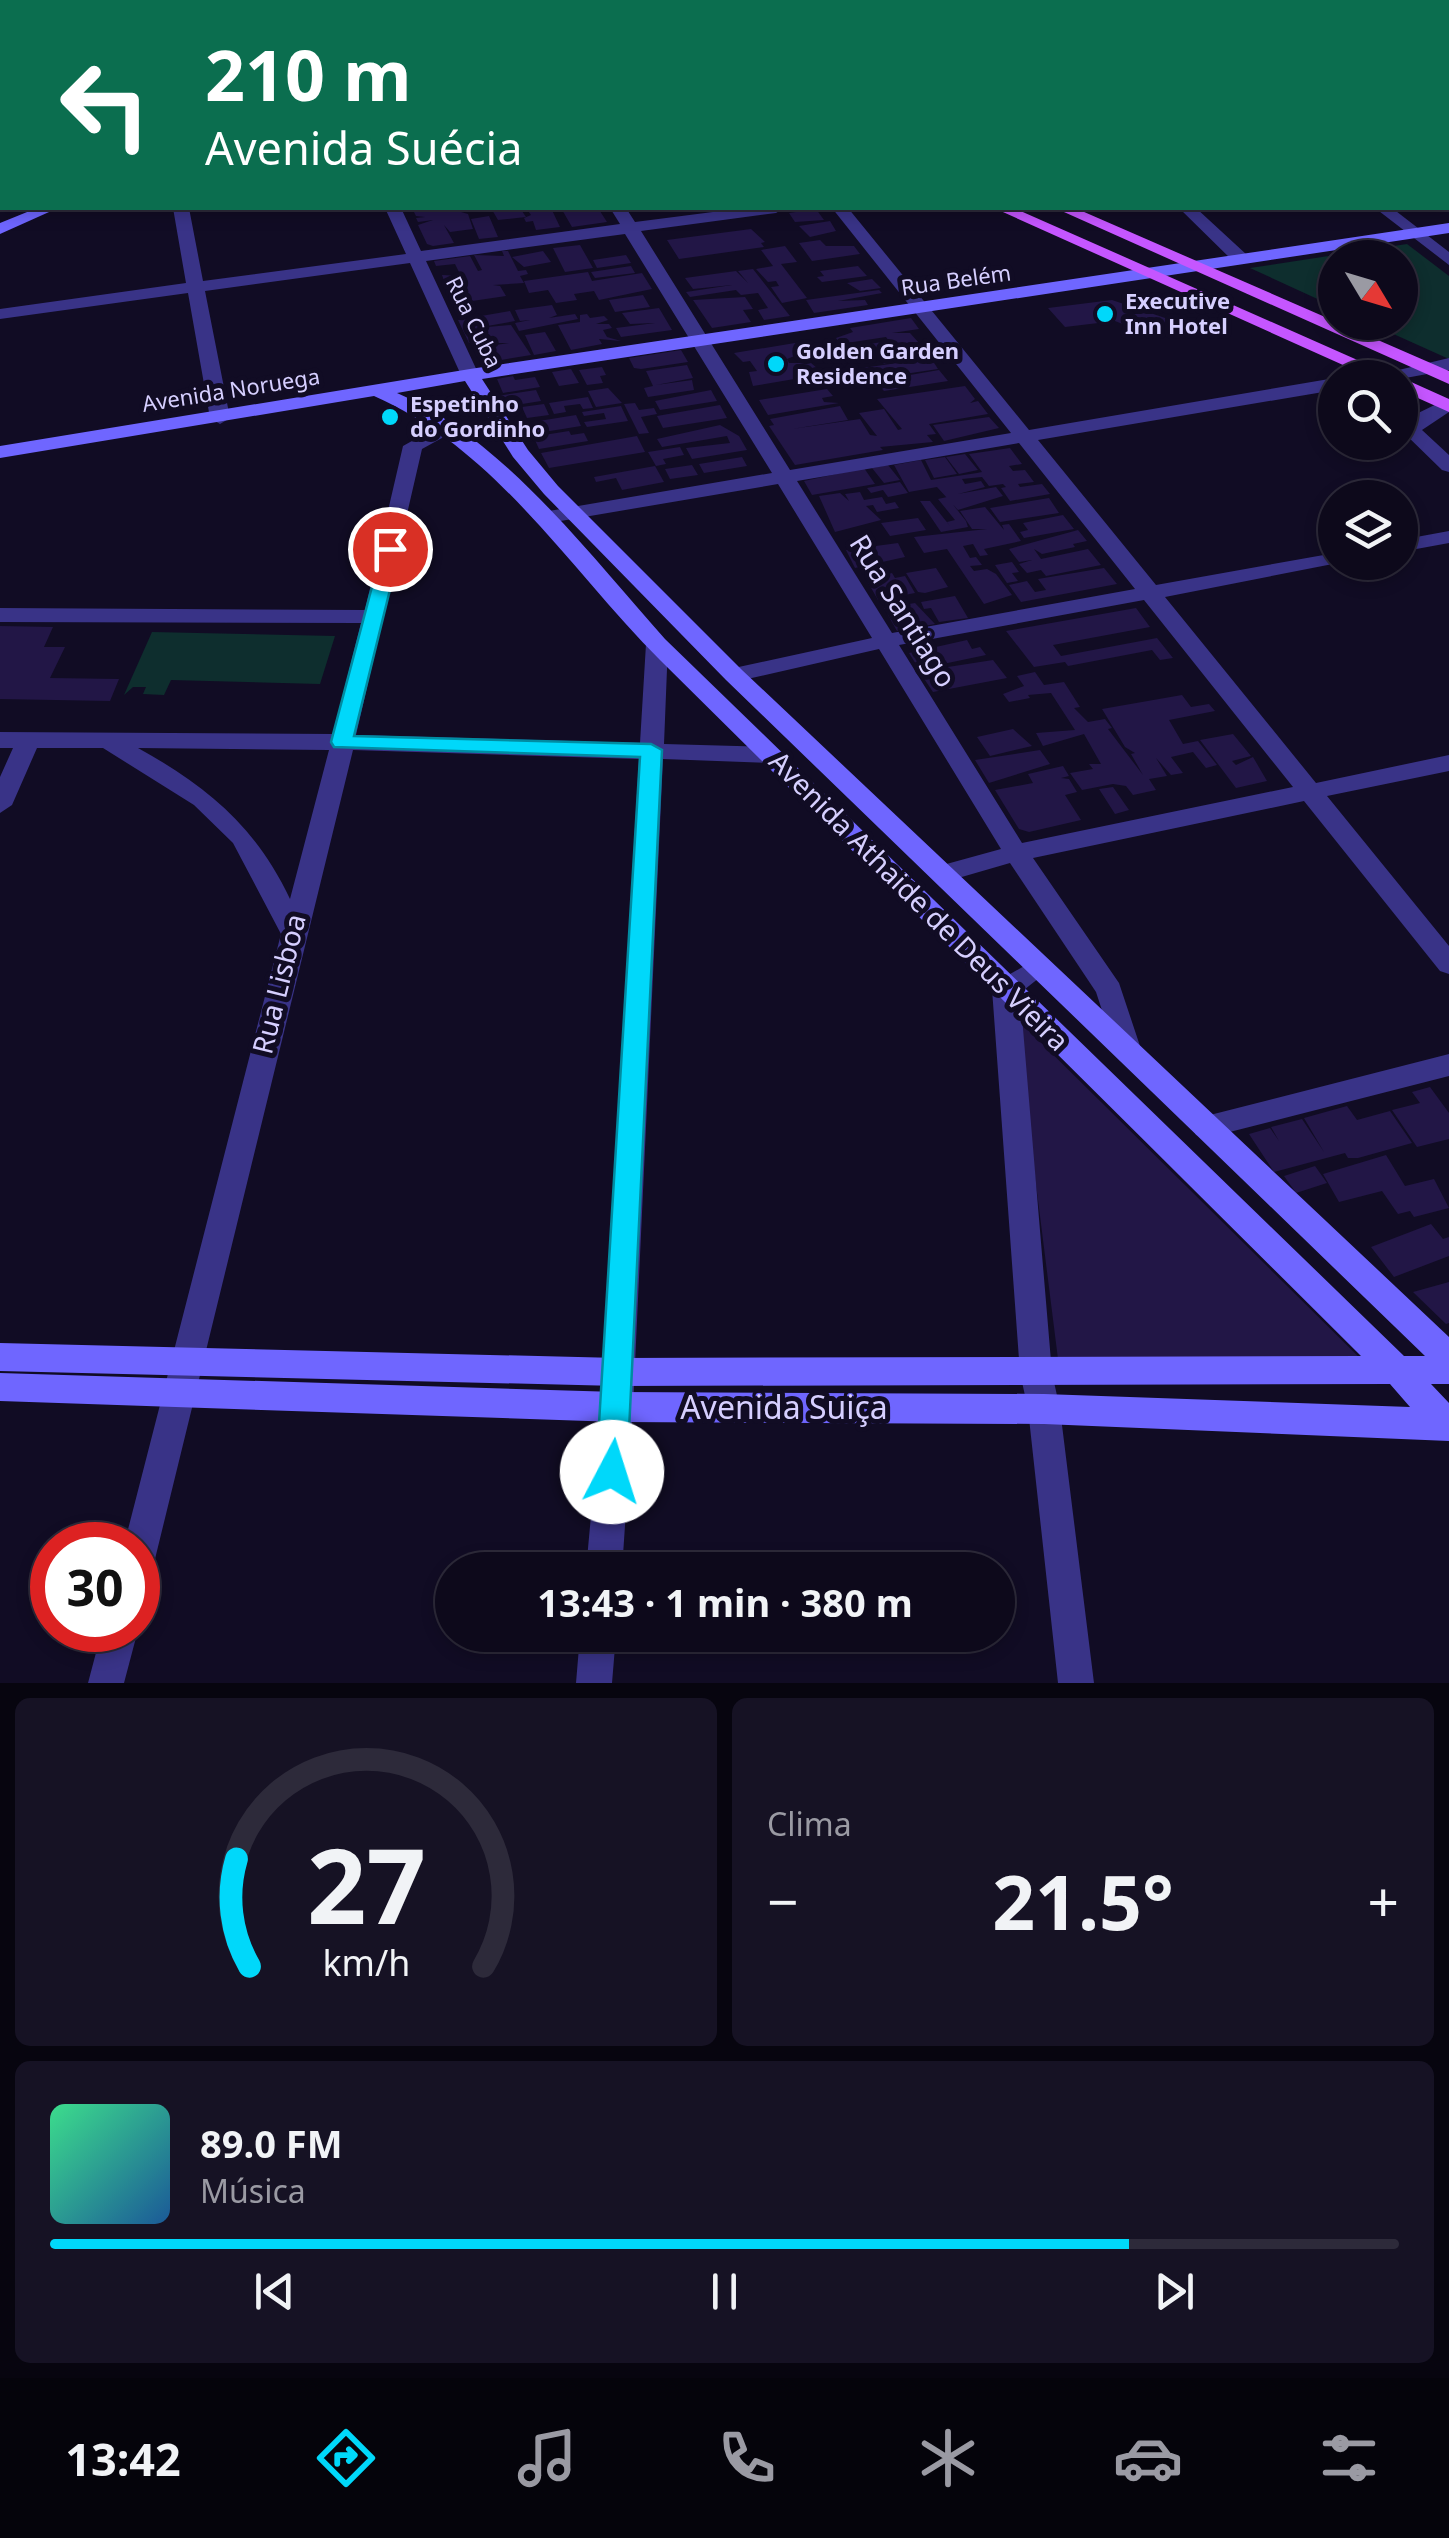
<!DOCTYPE html>
<html lang="pt">
<head>
<meta charset="utf-8">
<style>
	body { margin:0; font-family:"Noto Sans",sans-serif; background:#161224; color:#f1f3f6; height:100vh; display:flex; flex-direction:column; font-size:38px; white-space:nowrap }
	* { box-sizing:border-box; margin:0 }
	p { font-size:32px; color:#9a9aa3 }
	.icon { flex:none; width:55px; height:55px; fill:none; stroke:currentColor; stroke-width:2; stroke-linecap:round; stroke-linejoin:round }
	.map { position:relative; height:1683px; overflow:hidden }
	.side { display:flex; flex-direction:column; gap:15px; padding:15px; background:#07050f; flex:1 }
	.side>* { flex:none }
	.top-card { position:absolute; left:0px; top:0px; width:1450px; height:210px; box-shadow:0 5px 15px #0003,0 0 0 2px #2d2a3a; background:#0b6e4f; color:#fff; overflow:hidden }
	.needle { width:65px; rotate:128deg }
	.tools { position:absolute; left:1318px; top:240px; display:grid; gap:20px }
	.tools a { display:grid; place-items:center; width:100px; height:100px; border-radius:50%; background:#0d091b; box-shadow:0 5px 15px #0003,0 0 0 2px #2d2a3a; font-size:50px }
	.speed { position:absolute; left:30px; top:1522px; display:flex; gap:20px; font-size:50px; font-weight:700; text-align:center }
	.speed>* { display:grid; place-content:center; width:130px; height:130px; border-radius:50%; background:#0d091b; box-shadow:0 5px 15px #0003,0 0 0 2px #2d2a3a; line-height:1 }
	.speed .limit { border:15px solid #d22; background:#fff; color:#111 }
	.pin { position:absolute; display:grid; place-items:center; width:85px; height:85px; color:#fff; margin:-42px; border:5px solid #fff; border-radius:50%; box-shadow:0 2px 10px #0007 }
	.me { position:absolute; width:110px; margin:-55px; rotate:5deg; stroke-linejoin:round; filter:drop-shadow(0 0 8px #0008) }
	.turn { display:flex; align-items:center; gap:35px; height:210px; padding:0 40px; font-size:45px }
	.turn .icon { width:130px; height:130px; stroke-width:2.5 }
	.turn b { display:block; font-size:70px; line-height:85px }
	.big { font-size:75px; font-weight:700; line-height:1.1 }
	.side .card { flex:1; display:flex; flex-direction:column; justify-content:center; gap:15px; min-width:0; padding:0 35px; border-radius:15px; background:#161224 }
	.side .dial { align-items:center; gap:0 }
	.dial svg { height:260px; overflow:visible; fill:none; stroke:#2d2a3a; stroke-width:7; stroke-linecap:round; text-anchor:middle }
	.dial text { fill:#f1f3f6; stroke:none }
	.song { display:flex; align-items:center; gap:30px }
	.cover { width:120px; height:120px; border-radius:15px; background:linear-gradient(135deg,hsl(150 70% 55%),hsl(210 70% 35%)) }
	.played { height:10px; border-radius:5px; background:linear-gradient(90deg,#00d8fa 80%,#2d2a3a 80%) }
	.keys { display:flex; justify-content:space-around; direction:ltr }
	.heat { display:flex; justify-content:space-between; align-items:center; font-size:55px; direction:ltr }
	.side .tiles { flex:1; display:grid; gap:15px; grid-template-columns:1fr 1fr }
	.card:last-child { grid-column:span 2 }
	.trip { position:absolute; left:435px; top:1552px; width:580px; height:100px; border-radius:50px; background:#0d091b; box-shadow:0 5px 15px #0003,0 0 0 2px #2d2a3a; font-weight:700; line-height:100px; text-align:center }
	.dock { display:flex; height:160px; justify-content:space-around; align-items:center; background:#05040b; color:#9a9aa3 }
	.dock .icon { width:70px; height:70px }
	.dock .selected { color:#00d8fa }
	.dock b { font-size:45px; color:#f1f3f6 }
	.map>svg:first-child { display:block }
	.green { fill:#0e2e2e }
	.building { fill:#221646 }
	.lines { fill:none; stroke-linecap:round; stroke-linejoin:round }
	.street { fill:#393387; fill-rule:evenodd }
	.secondary { fill:#6f66ff; fill-rule:evenodd }
	.primary { fill:#c556ff; fill-rule:evenodd }
	.route { fill:#00d8fa; stroke:#008ca2; stroke-width:2.5 }
	.poi-dot { fill:#00d8fa; stroke:#110c24; stroke-width:4 }
	.labels { text-anchor:middle; stroke-width:10; stroke-linejoin:round; paint-order:stroke }
	.far-street-label { font-size:22px; fill:#d6cfff; stroke:#110c24 }
	.far-poi-label { font-size:22px; font-weight:bold; fill:#d6cfff; stroke:#110c24; text-anchor:start }
	.street-label { font-size:28px; fill:#d6cfff; stroke:#110c24 }
	.near-street-label { font-size:32px; fill:#d6cfff; stroke:#110c24 }
</style>
</head>
<body>
<div class="map">
<svg width="1449" height="1683" viewBox="0 0 1449 1683">
	<rect width="100%" height="100%" fill="#110c24"/>
	<path class="green" d="M1407,244L1449,276V359L1369,323L1400,322V258H1335V307L1250,268Z
		M152,632L335,636L320,684L171,680L164,695L143,694L146,687H133L124,695Z"/>
	<path class="building" d="M412,208H479V210L461,212L468,214L473,229L450,232L444,225L454,243L433,246L427,244L418,225L433,220L418,222L416,218L425,217L416,216Z
		M491,208H520L526,217L498,220Z
		M526,208H551L560,227L536,230L533,221L526,222L524,218L531,215Z
		M561,208H598L607,222L572,227Z
		M816,209L824,220L795,222L789,213Z
		M489,216L498,237L479,239L471,219Z
		M830,221L836,231L810,237L799,226Z
		M751,229L765,242L761,243L764,247L679,259L667,240Z
		M820,240L826,246H854L860,254L812,261L799,243Z
		M580,245L593,268L565,272L553,248Z
		M785,246L797,262L781,264L807,298L782,303L771,287L779,286L776,281L768,282L756,269L773,266L761,250Z
		M502,251H508L518,271L526,270L528,274L520,276L524,283L493,285L500,286L506,296L452,304L442,275L461,276L455,264L436,266L434,261L470,256L478,271L482,270L474,255L504,256Z
		M543,251L551,262L524,267L512,257Z
		M626,255L631,263L597,268L593,260Z
		M631,266L635,273L595,278L591,272Z
		M858,266L867,276L822,282L817,277L824,276L820,271Z
		M753,269L790,316L764,320L758,310L768,308L758,293L741,295L736,290L690,297L686,292L732,285L693,289L685,278L736,271L748,283L738,271Z
		M588,272L592,281L642,273L652,289L599,300L594,291L574,294L577,300L556,303L548,290L529,293L524,281Z
		M872,279L881,288L860,291L847,283Z
		M879,290L882,293L838,301L865,300L868,305L814,313L806,300Z
		M643,295L650,307L615,312L609,300Z
		M745,297L753,309L743,310L751,322L712,328L693,300Z
		M1112,300L1171,320L1145,333L1115,321L1065,327L1048,308Z
		M552,305L557,315L549,318L575,314L578,319L519,331L515,323L530,320L520,321L515,310Z
		M659,308L672,330L621,337L616,328L655,323L630,324L622,313Z
		M510,311L515,321L476,328L511,325L531,355L495,361L492,355L478,353L475,348L509,343H469L458,320Z
		M587,314L590,318L604,316L608,320L596,324H609L612,328L603,330L607,337L621,341L599,339L602,344L571,350L558,325L580,322V315Z
		M911,318L919,329L892,333H910L919,343L846,354L843,348L889,341L886,337L840,344L836,338L853,332L850,328Z
		M545,332L556,351L534,355L525,335Z
		M801,342L802,353L787,359L789,363H811L824,374L753,386L749,372L757,371L750,361L743,362L734,353Z
		M923,344L930,354L884,364L879,357L863,359L859,354Z
		M681,350L688,362L641,369L634,368L629,358Z
		M931,358L938,369L864,380L856,369Z
		M687,365L693,378L656,385L692,380L694,390L648,397L644,388L653,386L646,371Z
		M602,367L606,375L600,376L603,383L587,385L579,370Z
		M571,369L579,383L559,386L552,372Z
		M939,370L948,381L884,391L875,381Z
		M513,376L515,380L535,377L540,387L503,393L497,379Z
		M965,386L975,399L970,403L978,401L988,414L929,424L936,434L927,435L933,442L880,447L883,450L795,465L769,426L774,425L770,419L840,406L848,420L792,429L860,419L870,435L877,436L859,413L884,409L898,430L902,429L877,399Z
		M608,388L622,403L596,407L588,391Z
		M827,389L833,396L822,398L824,402L839,403L768,415L759,400Z
		M536,390L541,401L496,408L491,397Z
		M711,390L717,401L660,410L655,401Z
		M588,397L593,408L583,409L580,404L564,406L566,412L554,414L549,403Z
		M635,403L639,410L654,408L657,414L641,417L649,433L639,434L624,404Z
		M544,404L549,415L527,418L522,407Z
		M720,405L727,418L663,428L657,416Z
		M621,406L628,421L587,427L584,422L606,419L604,413L584,416L582,412Z
		M576,415L581,426L519,436L514,425Z
		M989,417L999,428L944,441L933,425Z
		M720,425L739,436L747,450L692,459L686,448L730,443L727,436L662,447L657,439Z
		M569,431L571,435L584,433L588,441L539,449L535,440L525,438Z
		M637,436L645,452L549,468L541,453Z
		M680,447L684,455L663,459L666,464L656,466L648,452Z
		M1010,448L1022,464L1009,466L1013,471L1025,470L1034,482L1018,484L1020,487L1042,484L1050,494L1010,501L1001,488L1006,487L1003,484L989,486L982,477L962,479L965,484L981,481L985,487L958,494L996,487L1003,496L958,510L937,487L909,492L894,465L921,460L931,480L977,473L982,472L969,454Z
		M965,454L978,470L959,474L946,457Z
		M742,457L747,466L704,473L699,464Z
		M945,457L957,474L934,478L925,460Z
		M692,465L698,475L670,479L665,469Z
		M888,465L900,480L884,483L872,468Z
		M655,466L664,482L622,490L616,478L596,482L594,477Z
		M864,468L875,484L812,495L804,481Z
		M900,482L908,493L888,497L883,490L871,493L867,488Z
		M860,492L864,500L882,497L886,504L895,502L899,508L877,512L873,505L866,506L881,520L835,532L819,496L840,493L849,501L845,494Z
		M947,497L966,521L968,527L941,532L920,501H930L950,526L947,522L955,520L938,499Z
		M1049,498L1059,513L1000,522L990,508Z
		M985,507L1004,530L1002,525L1009,524L1021,541L984,549L988,555L980,556L973,544L963,546L970,558L976,557L982,565L970,566L974,571L987,569L996,574L1012,595L984,604L947,549L924,553L914,537L987,529H972L960,511Z
		M1063,515L1074,529L1024,538L1020,532L1028,530L1023,523Z
		M918,518L926,530L890,536L881,523Z
		M1078,530L1087,541L1073,544L1075,547L1042,554L1034,549L1041,559L1088,549L1101,565L1046,576L1041,570L1027,573L1019,564L1032,560L1019,562L1009,549Z
		M898,543L905,557L855,568L846,550Z
		M1012,562L1019,572L1012,573L1018,581L1007,583L995,565Z
		M936,568L948,587L925,593L918,592L906,573Z
		M1104,568L1117,584L1021,602L1009,585L1027,581L1035,592L1046,590L1038,579Z
		M892,573L895,578L905,576L915,593L878,600L866,579Z
		M955,596L968,618L939,622L931,608L924,609L921,602Z
		M915,603L935,624L897,631L884,608Z
		M1136,608L1150,627L1053,645L1061,656L1157,638L1173,658L1160,660L1152,650L1068,666L1065,662L1034,667L1006,631Z
		M0,626L53,627L44,647H65L50,678L119,679L110,701L0,699Z
		M967,640L972,649L980,647L986,655L919,669L909,653Z
		M993,660L1007,678L933,692L923,677L938,674L935,669Z
		M1035,672L1044,685L1064,682L1080,707L1074,708L1088,722L1105,719L1112,728L1108,729L1143,775L1131,754L1135,753L1125,747L1102,709L1182,695L1191,707L1209,704L1215,711L1169,720L1183,744L1198,741L1217,765L1206,768L1193,752L1171,757L1183,773L1171,775L1156,758L1167,776L1149,779L1156,790L1133,795L1126,786L1113,784L1082,790L1070,773L1093,769L1089,764H1101L1084,734L1043,746L1036,733L1075,730L1051,693L1028,695L1030,698L1009,702L1003,694L1024,686L1017,676Z
		M1013,729L1032,746L990,756L977,737Z
		M1233,734L1251,756L1232,761L1236,765L1253,757L1267,781L1236,788L1200,740Z
		M1040,750L1050,764L989,783L975,760Z
		M1063,766L1069,776L1061,778L1069,779L1077,792L1065,795L1081,820L1029,832L1019,829L995,790L1033,783L1028,774Z
		M1113,787L1129,810L1115,814L1099,789Z
		M1015,1017L1372,1370L1058,1359Z
		M1430,1087L1449,1113V1139L1417,1147L1392,1110L1420,1103L1412,1092Z
		M1347,1106L1357,1120L1390,1111L1412,1143L1358,1158H1348L1345,1153L1274,1172L1249,1134L1270,1128L1279,1141L1271,1127L1302,1119L1324,1152L1304,1118Z
		M1386,1155L1405,1186L1434,1179L1449,1208L1414,1217L1410,1211L1398,1214L1382,1191L1339,1202L1323,1174Z
		M1315,1166L1327,1183L1296,1193L1284,1176Z
		M1431,1224L1443,1239L1449,1237V1256L1394,1277L1371,1247Z
		M1449,1282V1323L1446,1324L1413,1292Z"/>
	<g class="lines">
		<path class="street" d="M1114,0H1129L1131,2H1116Z
			M1391,0H1407L1409,2H1393Z
			M1448,28H1449V37H1448Z
			M0,29H2V37H0Z
			M0,104H2V112H0Z
			M1448,113H1449V121H1448Z
			M173,208H189L203,281L406,254L385,208H401L421,251L620,224L610,208H626L635,222L744,208H784L776,213L641,231L790,470L1011,433L832,208H848L1029,430L1335,378V390L1038,440L1156,585L1335,553V562H1343L1165,597L1316,783L1449,755V771L1327,796L1449,946V974L1440,971L1304,801L1033,858L1119,983L1141,1049L1137,1056H1117L1096,992L1010,863L941,883L928,874L932,868L1001,849L879,649L734,682L723,675L734,668L872,638L778,484L543,524L533,518L543,512L772,473L625,234L426,261L479,375L470,381L461,375L410,263L205,291L230,418L220,424L210,418L188,293L0,319V309L186,283ZM1019,443L1135,589L892,633L797,481ZM1144,600L1293,787L1022,843L899,645Z
			M1179,208H1196L1247,255V263H1235Z
			M1375,208H1392L1449,252V265Z
			M1449,358V370L1400,379L1365,378Z
			M1447,399L1449,412L1422,430L1449,455V472L1442,470L1402,431L1412,416Z
			M444,423L451,425V433L422,449L356,735L640,743L646,644L657,637L668,644L664,744L773,747L785,755L773,763L663,759L633,1407L622,1570H586L601,1407L639,759L353,750L155,1559L150,1571L138,1576V1545H124L281,934L233,843L194,805L103,748H37L12,805L0,813V777L13,748H0V732L333,734L361,623L0,622V608L365,610L403,446ZM138,748L329,750L290,899C256,827 207,786 138,748Z
			M1449,531V543L1400,552V540Z
			M1040,957L1049,960L1053,967L1020,993L1052,1373L1060,1409L1094,1683H1058L1028,1409L1020,1373L992,989L996,982Z
			M1449,1054V1076L1206,1138L1196,1135L1192,1127L1196,1119L1206,1116Z
			M102,1630H138L124,1683H88Z
			M580,1635H616L612,1683H576Z"/>
		<path class="secondary" d="M37,208H58L0,234V223Z
			M1449,223V233L482,379L528,450L558,486L742,670L1449,1337V1384H1431L1449,1403V1441L1044,1424L617,1422L0,1401V1373L617,1392L1044,1394L1410,1407L1390,1384L618,1386L0,1371V1343L618,1358L1361,1356C1128,1124 894,892 660,660C569,569 496,449 374,396L0,458V446L470,369ZM465,381L513,457L544,494L726,680L1425,1356H1404L665,639C591,556 501,437 397,393Z"/>
		<path class="primary" d="M535,0H552L554,2H537Z
			M581,0H599L601,2H583Z
			M994,208H1014L1398,378H1372Z
			M1055,208H1075L1449,371V384Z
			M1400,377L1449,399V412L1400,390Z"/>
	</g>
	<path class="route" d="M383,545L400,549L354,736L651,744L662,750L627,1472L623,1482L612,1486L601,1482L596,1472L640,757L334,747L331,742Z"/>
	<g class="poi-dot">
		<circle cx="1105" cy="314" r="10"/>
		<circle cx="776" cy="364" r="10"/>
		<circle cx="390" cy="417" r="10"/>
	</g>
	<g class="labels">
		<g class="far-street-label">
			<text transform="translate(956 280) rotate(-8)" y="8">Rua Belém</text>
			<text transform="translate(474 322) rotate(64)" y="8">Rua Cuba</text>
			<text transform="translate(231 390) rotate(-9)" y="8">Avenida Noruega</text>
		</g>
		<g class="far-poi-label">
			<text x="1125" y="309">Executive<tspan x="1125" dy="25">Inn Hotel</tspan></text>
			<text x="796" y="359">Golden Garden<tspan x="796" dy="25">Residence</tspan></text>
			<text x="410" y="412">Espetinho<tspan x="410" dy="25">do Gordinho</tspan></text>
		</g>
		<g class="street-label">
			<text transform="translate(903 611) rotate(58)" y="10">Rua Santiago</text>
			<text transform="translate(919 901) rotate(45)" y="10">Avenida Athaide de Deus Vieira</text>
			<text transform="translate(279 984) rotate(-76)" y="10">Rua Lisboa</text>
		</g>
		<g class="near-street-label">
			<text x="784" y="1419">Avenida Suiça</text>
		</g>
	</g>
</svg>
<div class="tools">
<a><svg class="needle" viewBox="-14 -14 28 28"><path d="M0-13l5 13h-10z" fill="#e53935"/><path d="M0 13l5-13h-10z" fill="#9a9aa3"/></svg></a>
<a><svg class="icon" aria-label="search" viewBox="0 0 24 24"><circle cx="10" cy="10" r="6"/><path d="M15 15l6 6"/></svg></a>
<a><svg class="icon" aria-label="layers" viewBox="0 0 24 24"><path d="M12 4l9 5-9 5-9-5zM3 14l9 5 9-5"/></svg></a>
</div>
<div class="speed"><div class="limit">30</div></div>
<div class="pin" style="left:390px;top:549px;background:#d93025"><svg class="icon" aria-label="arrive" viewBox="0 0 24 24"><path d="M6 21V4h12l-3 4 3 4H6"/></svg></div>
<svg class="me" style="left:612px;top:1472px" viewBox="-20 -20 40 40"><circle r="19" fill="#fff"/><path d="M0-13L10 11 0 6-10 11z" fill="#00d8fa"/></svg>
<div class="trip">13:43 · 1 min · 380 m</div>
<div class="top-card">
<div class="turn"><svg class="icon" aria-label="left" viewBox="0 0 24 24"><path d="M17 20v-9H6M10 6l-5 5 5 5"/></svg><div><b>210 m</b>Avenida Suécia</div></div>
</div>
</div>
<section class="side">
<div class="tiles">
<div class="card dial"><svg viewBox="0 0 100 80">
<path d="M14 69A42 42 0 1 1 86 69"/>
<path d="M14 69A42 42 0 0 1 10 36" stroke="#00d8fa"/>
<text x="50" y="56" font-size="32" font-weight="700">27</text>
<text x="50" y="72" font-size="11">km/h</text>
</svg></div>
<div class="card"><p>Clima</p>
<div class="heat"><a>−</a><b class="big">21.5°</b><a>+</a></div>
</div>
<div class="card">
<div class="song"><i class="cover"></i><div><b>89.0 FM</b><p>Música</p></div></div>
<div class="played"></div>
<div class="keys"><svg class="icon" aria-label="previous" viewBox="0 0 24 24"><path d="M18 5L8 12l10 7zM5 5v14"/></svg><svg class="icon" aria-label="pause" viewBox="0 0 24 24"><path d="M8 5v14M16 5v14"/></svg><svg class="icon" aria-label="next" viewBox="0 0 24 24"><path d="M6 5l10 7-10 7zM19 5v14"/></svg></div>
</div>
</div>
</section>
<nav class="dock">
<b>13:42</b>
<svg class="icon selected" aria-label="directions" viewBox="0 0 24 24"><path d="M12 3l9 9-9 9-9-9zM9 14v-3h6M13 9l2 2-2 2"/></svg>
<svg class="icon" aria-label="music" viewBox="0 0 24 24"><path d="M9 18V5l10-2v13"/><circle cx="6" cy="18" r="3"/><circle cx="16" cy="16" r="3"/></svg>
<svg class="icon" aria-label="phone" viewBox="0 0 24 24"><path d="M5 4h4l2 5-3 2q2 4 5 5l2-3 5 2v4C11 20 4 13 5 4z"/></svg>
<svg class="icon" aria-label="climate" viewBox="0 0 24 24"><path d="M12 3v18M4 7l16 10M4 17L20 7"/></svg>
<svg class="icon" aria-label="car" viewBox="0 0 24 24"><path d="M5 17H2v-5l4-1 3-4h7l3 4 3 1v5h-3M9 17h6M6 11h13"/><circle cx="7" cy="17" r="2"/><circle cx="17" cy="17" r="2"/></svg>
<svg class="icon" aria-label="filters" viewBox="0 0 24 24"><path d="M4 7h16M4 17h16"/><circle cx="9" cy="7" r="2"/><circle cx="15" cy="17" r="2"/></svg>
</nav>
</body>
</html>
